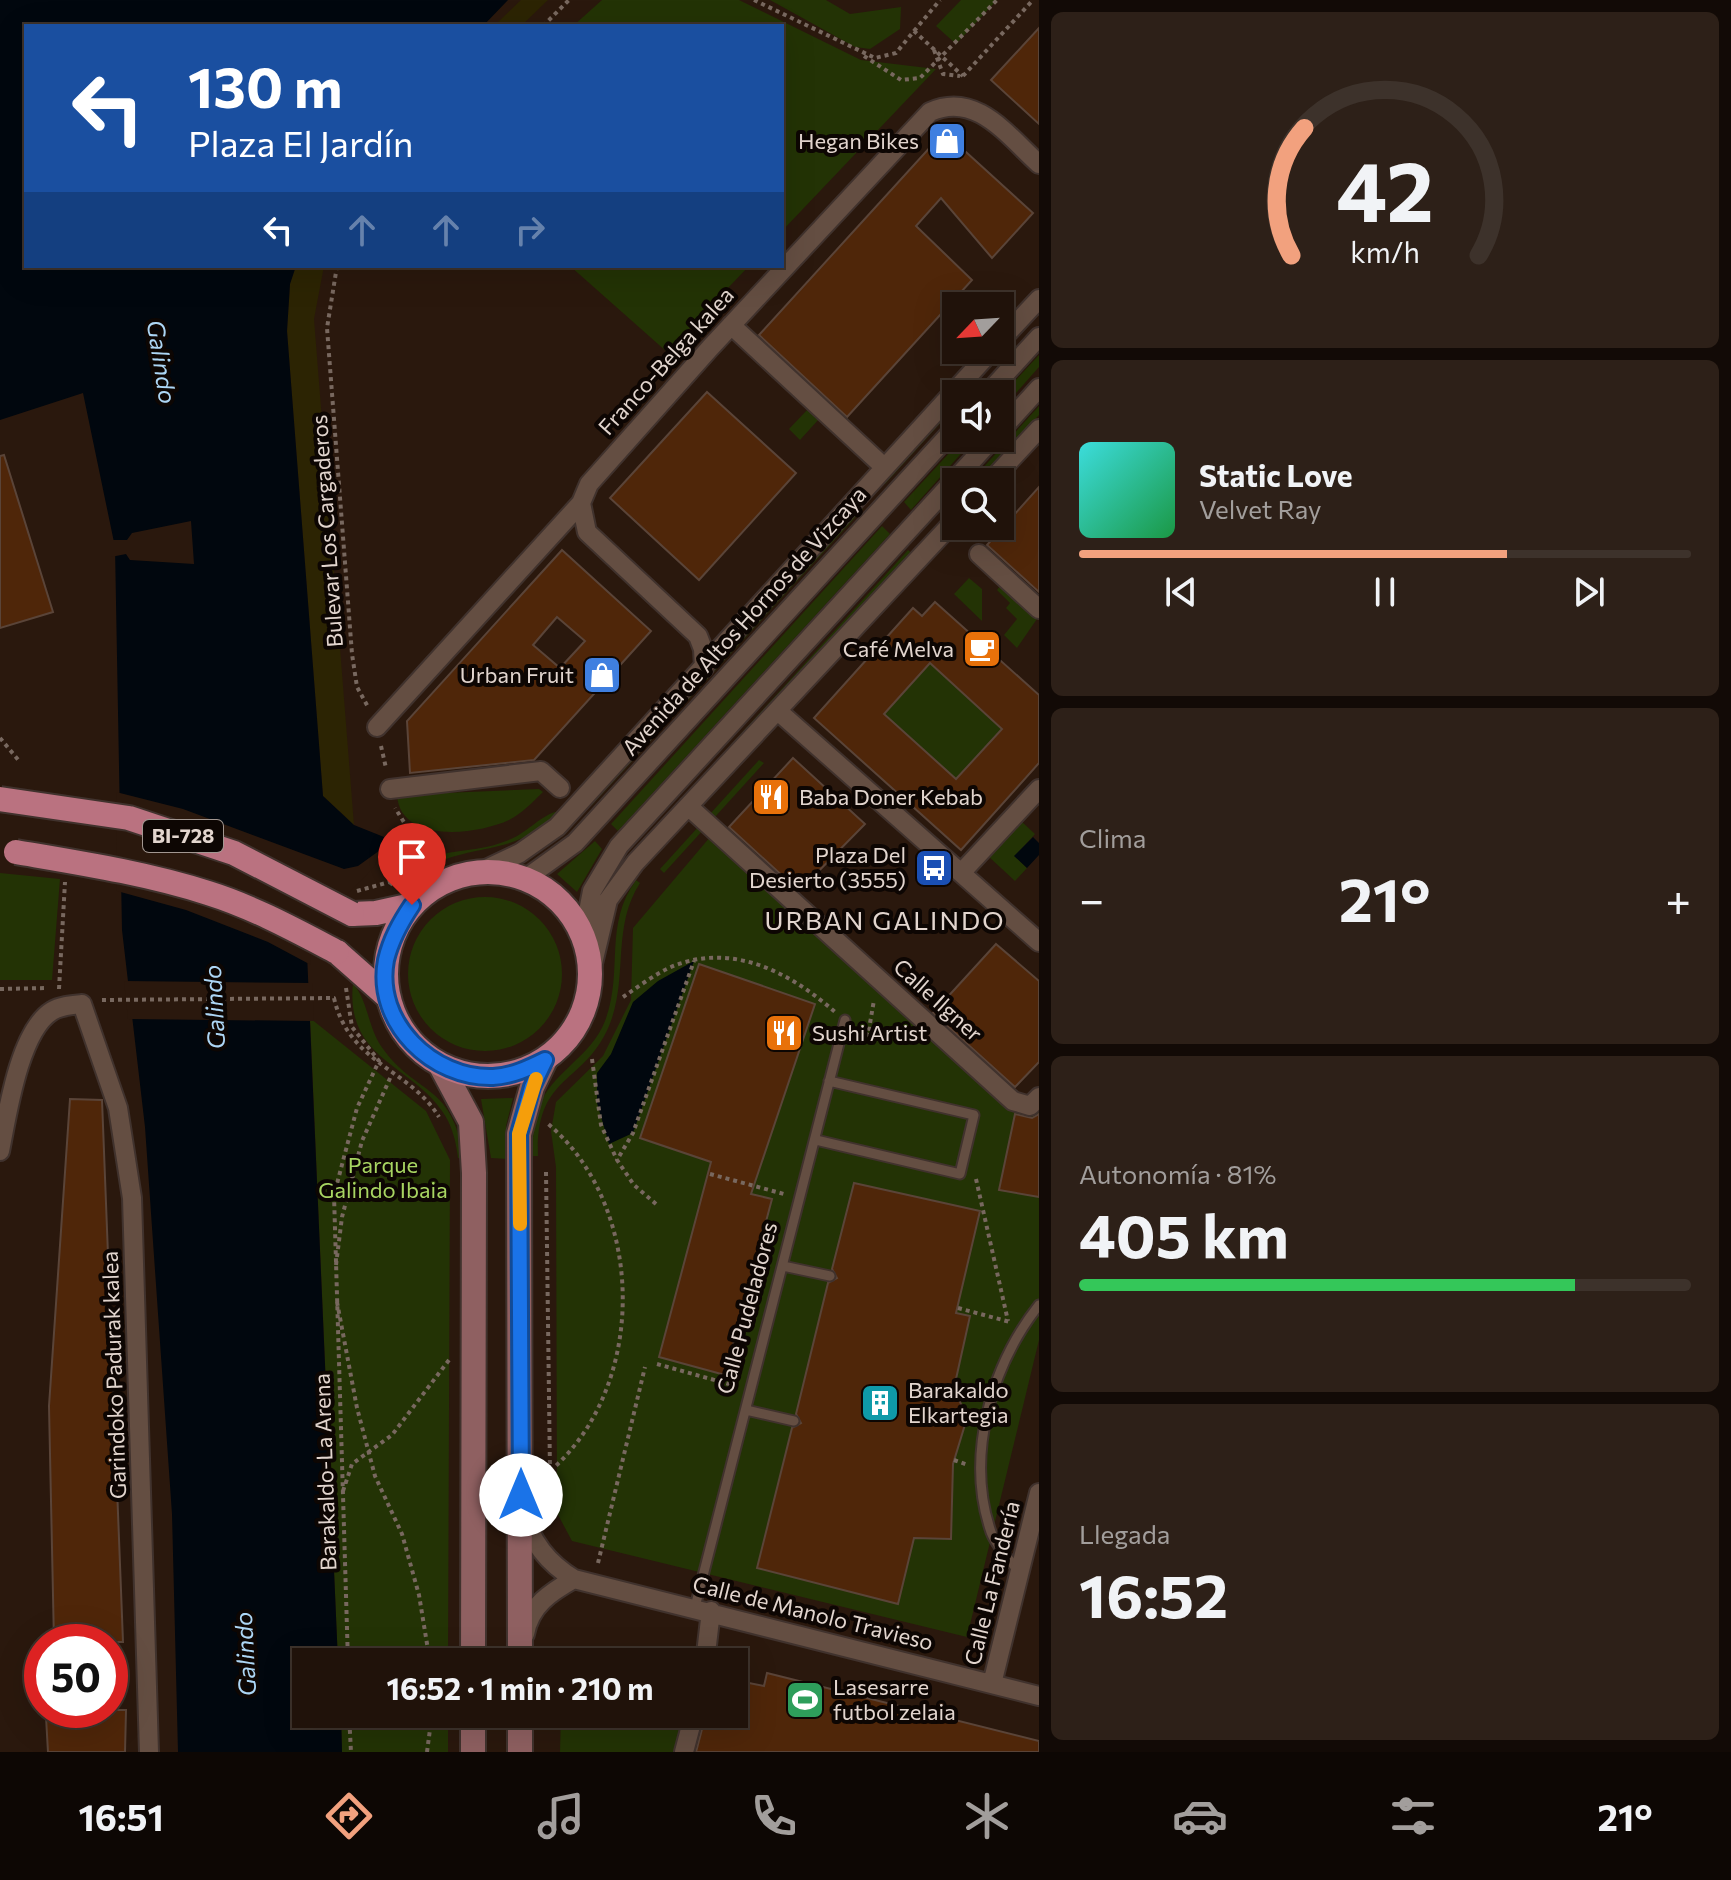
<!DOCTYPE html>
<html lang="es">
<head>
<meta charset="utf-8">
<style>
	body { margin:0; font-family:Commissioner,sans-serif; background:#2d2018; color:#f1f3f6; height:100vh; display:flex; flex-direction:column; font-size:30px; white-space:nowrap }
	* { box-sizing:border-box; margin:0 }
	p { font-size:26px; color:#a29e9c }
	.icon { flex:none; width:44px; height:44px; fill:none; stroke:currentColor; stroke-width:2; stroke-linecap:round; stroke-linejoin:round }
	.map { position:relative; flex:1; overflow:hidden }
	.drawer { display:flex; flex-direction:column; gap:12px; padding:12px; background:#120a06; width:692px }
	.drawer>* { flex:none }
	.hud { position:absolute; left:24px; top:24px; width:760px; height:244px; border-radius:0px; box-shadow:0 8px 32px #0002,0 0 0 2px #3d322b; background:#1a4fa0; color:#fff; overflow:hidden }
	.needle { width:52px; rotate:245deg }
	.tools { position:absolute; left:942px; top:292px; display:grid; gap:16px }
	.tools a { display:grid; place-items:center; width:72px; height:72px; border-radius:0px; background:#20120a; box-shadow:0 8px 32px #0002,0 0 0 2px #3d322b; font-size:40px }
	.speed { position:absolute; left:24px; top:1624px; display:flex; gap:16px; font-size:40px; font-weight:700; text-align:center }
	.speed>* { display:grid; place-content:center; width:104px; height:104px; border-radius:50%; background:#20120a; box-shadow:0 8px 32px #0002,0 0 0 2px #3d322b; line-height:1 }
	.speed .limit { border:12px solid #d22; background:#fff; color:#111 }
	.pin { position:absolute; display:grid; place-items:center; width:68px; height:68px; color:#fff; margin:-82px -34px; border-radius:50% 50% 50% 0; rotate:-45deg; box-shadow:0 0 8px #0007 }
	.pin .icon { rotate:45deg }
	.me { position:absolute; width:88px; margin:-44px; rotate:0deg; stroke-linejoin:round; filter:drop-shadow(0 0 6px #0008) }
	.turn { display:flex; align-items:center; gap:28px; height:168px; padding:0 32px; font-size:36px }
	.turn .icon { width:104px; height:104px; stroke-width:2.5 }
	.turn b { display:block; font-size:56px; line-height:68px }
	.lanes { display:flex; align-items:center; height:76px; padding:0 32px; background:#0003; justify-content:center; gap:40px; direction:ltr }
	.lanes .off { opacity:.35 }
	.big { font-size:60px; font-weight:700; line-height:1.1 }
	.drawer .card { flex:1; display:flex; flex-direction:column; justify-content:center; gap:12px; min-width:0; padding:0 28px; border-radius:12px; background:#2d2018 }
	.drawer .dial { align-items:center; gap:0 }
	.dial svg { height:208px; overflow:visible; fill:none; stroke:#3d322b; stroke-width:7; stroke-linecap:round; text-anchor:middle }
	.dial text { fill:#f1f3f6; stroke:none }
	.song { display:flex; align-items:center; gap:24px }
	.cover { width:96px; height:96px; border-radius:12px; background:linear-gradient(135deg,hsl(180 70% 55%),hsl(140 70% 35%)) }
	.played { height:8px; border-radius:4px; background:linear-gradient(90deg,#f2a17e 70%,#3d322b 70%) }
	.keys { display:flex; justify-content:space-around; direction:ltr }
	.heat { display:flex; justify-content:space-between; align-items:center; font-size:44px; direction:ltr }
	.charge { height:12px; border-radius:6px; background:linear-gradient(90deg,#34c759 81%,#3d322b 0) }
	.trip { position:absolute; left:292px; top:1648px; width:456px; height:80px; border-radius:0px; background:#20120a; box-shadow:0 8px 32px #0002,0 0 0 2px #3d322b; font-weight:700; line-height:80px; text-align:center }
	.menu { display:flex; height:128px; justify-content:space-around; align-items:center; background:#0d0704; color:#a29e9c }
	.menu .icon { width:56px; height:56px }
	.menu .current { color:#f2a17e }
	.menu b { font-size:36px; color:#f1f3f6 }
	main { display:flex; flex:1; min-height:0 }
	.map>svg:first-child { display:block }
	.green { fill:#233305 }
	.sand { fill:#2c2403 }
	.water { fill:#01070e }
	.pier { fill:#2a180d }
	.building { fill:#4f2609; stroke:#5a4438; stroke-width:2; fill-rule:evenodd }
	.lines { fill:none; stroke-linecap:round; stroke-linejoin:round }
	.lane-casing { stroke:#40322d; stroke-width:13 }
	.street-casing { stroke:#40322d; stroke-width:22 }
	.secondary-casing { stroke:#40322d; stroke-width:28 }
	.primary-casing { stroke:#40322d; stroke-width:28 }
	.path { stroke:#78685f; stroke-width:4; stroke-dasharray:4 4; stroke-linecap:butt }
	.lane { stroke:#644e42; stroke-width:9 }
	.street { stroke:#644e42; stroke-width:18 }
	.secondary { stroke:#8f6061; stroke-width:24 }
	.primary { stroke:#ba7280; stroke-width:24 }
	.primary-bridge-casing { stroke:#40322d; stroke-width:28; stroke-linecap:butt }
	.path-bridge { stroke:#78685f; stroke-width:4; stroke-dasharray:4 4; stroke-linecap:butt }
	.primary-bridge { stroke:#ba7280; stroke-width:24 }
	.route-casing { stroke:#114b97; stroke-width:20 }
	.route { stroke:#1a73e8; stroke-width:14 }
	.slow { stroke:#f59e0b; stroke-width:14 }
	.labels { text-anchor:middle; stroke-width:8; stroke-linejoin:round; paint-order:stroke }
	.shield { fill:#0d0603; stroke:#a29791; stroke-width:2 }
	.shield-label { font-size:20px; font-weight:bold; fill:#e2d5ce }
	.poi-label { font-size:22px; fill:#e2d5ce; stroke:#0d0603; text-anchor:end }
	.street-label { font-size:22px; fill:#e2d5ce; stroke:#0d0603 }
	.park-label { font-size:22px; fill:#a8d562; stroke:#0d0603 }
	.water-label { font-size:24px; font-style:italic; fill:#add6f5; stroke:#0d0603 }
	.quarter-label { font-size:26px; letter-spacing:2px; fill:#e2d5ce; stroke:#0d0603 }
</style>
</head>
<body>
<main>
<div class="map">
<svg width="1039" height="1752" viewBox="0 0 1039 1752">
	<rect width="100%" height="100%" fill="#2a180d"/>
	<path class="green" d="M602,0H739L861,60L936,69L782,231V26H573Z
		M770,0H826L850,14L901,7L900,29L870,49L855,47Z
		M961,0H997L956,44L936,26Z
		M570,266H749L667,352Z
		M1039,355V367L1000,411V397Z
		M956,398V406L885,484L881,481Z
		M1039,406V415L978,482H970Z
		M808,409L819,419L800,440L789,429Z
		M963,438H975L911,510L904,502Z
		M858,506L863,509L592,805L588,802Z
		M882,526L890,534L618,831L611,824Z
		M908,550L913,554L640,851L637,848Z
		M969,578L982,589V621L954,594Z
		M1002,583L1039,616L1017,648L1004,635L1017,619L1006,608L1010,603L997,590Z
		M930,663L1002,729L956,779L884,714Z
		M759,760L764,763L664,873L660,869Z
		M539,789L543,792C533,802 521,814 509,820C477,835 400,844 397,795Z
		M559,811C516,855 488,842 438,862C422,869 410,882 395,888C435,838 461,860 511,839C528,832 542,814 559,811Z
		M1021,821L1035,834L1015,856L1027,868L1015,881L988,856Z
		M716,830L1034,1114L1039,1110V1340L967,1637L572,1541L557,1513L556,1167L551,1131L556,1102L603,1056L631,1000L633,928Z
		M595,841L602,849L577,892L557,874Z
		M0,873L60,879L52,980H0Z
		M636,880L640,883C611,928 629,978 609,1026C584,1085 535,1074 538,1156H533C533,1140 532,1124 538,1108C551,1073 592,1056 605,1021C624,971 603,926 636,880Z
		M408 974a77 77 0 1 1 154 0a77 77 0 1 1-154 0Z
		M353,983C368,1001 368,1027 381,1046C416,1097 451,1080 464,1158H458C456,1141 452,1125 442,1111C410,1064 345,1059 353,983Z
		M310,1018L426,1111L450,1160L448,1662H338Z
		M513,1098L506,1126L508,1159L491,1158L481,1099Z
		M562,1647L620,1662H562Z
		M341,1714H448V1752H342Z
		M561,1714H688L679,1752H560Z"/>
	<path class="sand" d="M521,0H548L521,26H494Z
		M296,266H324L314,319L354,825L323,796L287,331L290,284Z"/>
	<path class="water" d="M0,0H508L483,26H26V266H296L290,284L287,331L323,796L354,825L394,841L306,931L338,1662H306V1714H341L342,1752H178L172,1514L145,1127L122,930L115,547L83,393L0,420Z
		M1033,837L1039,843V855L1027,868L1014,856Z
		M694,961L633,1133L609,1144L597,1103V1073L611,1054L633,1002L658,981Z"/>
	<path class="pier" d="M191,521L194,564L130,560L126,554L111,557V540H127L132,533Z
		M116,792L183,809L344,869L358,866L383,848L374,867L310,932L311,965L268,942L186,910L117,891Z
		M124,981L312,983L314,1021L128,1019Z"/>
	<path class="building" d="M1039,28V124L991,80Z
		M944,132L1033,213L992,258L941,198L916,226L972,280L847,417L759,335Z
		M707,392L796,473L699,580L610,498Z
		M4,455L53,612L0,628V456Z
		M1039,487V592L987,545Z
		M562,550L651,631L534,760L410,773L407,721ZM557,617L585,641L560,668L533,645Z
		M935,602L1039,695V763L961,850L814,718L913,608L922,616ZM930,663L1002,729L956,779L884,714Z
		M793,758L865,824L799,891L729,827Z
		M996,944L1039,981V1062L1015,1087L933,1013Z
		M699,964L815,1004L751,1194L772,1199L725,1375L659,1357L711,1162L640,1138Z
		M70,1099L102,1100L123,1642H54L49,1406Z
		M1015,1114L1032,1118L1039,1114V1197L999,1190Z
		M854,1183L980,1211L956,1313L970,1316L954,1388L967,1418L953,1464L951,1539L914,1538L898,1604L757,1568L792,1428L801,1423L796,1414L828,1283L837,1278L832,1269Z
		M767,1673L1039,1741V1752H696L706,1714H734V1680L764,1686Z
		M56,1710H126L125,1752H48L46,1717L56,1716Z"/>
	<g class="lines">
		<g class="lane-casing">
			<path id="lane" d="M816,1140L960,1174L974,1115L829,1081
				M783,1266L830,1276
				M746,1410L794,1421
				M1019,1572C1010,1560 996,1546 991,1532C965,1456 991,1366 1039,1305
				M695,1607L845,1020"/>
		</g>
		<g class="street-casing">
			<path id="street" d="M731,325L883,466
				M1000,341L1039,299
				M987,394L1039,337
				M1000,431L1039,388
				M990,482L1039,429
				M979,554L1039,609
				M704,668L703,649L698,636L587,532L581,503L589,484L710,348L930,112C976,91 1007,135 1039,164
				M779,712L1039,942
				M377,727L581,503
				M390,789L541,771L560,788
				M688,806L1013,1101L1030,1106L1039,1097
				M480,872L520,853L557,827L992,350
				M962,872L1039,789
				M525,879L575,843L956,427
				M583,937L592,891L619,846L993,438
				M590,976L608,900L635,863L956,519
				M0,1151C7,1116 19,1031 52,1011C60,1006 72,1005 82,1004L118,1108L132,1198L149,1752
				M523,1513C532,1543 548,1563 574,1579L1039,1696
				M525,1634C530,1605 551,1592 574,1579
				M705,1662L711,1611
				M992,1684L1039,1493
				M684,1752L694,1714"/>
		</g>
		<g class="secondary-casing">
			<path id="secondary" d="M441,1066L471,1122L474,1173L473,1662
				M520,1662L519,1134L532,1087L545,1060
				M473,1752V1714
				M520,1752V1714"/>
		</g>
		<g class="primary-casing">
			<path id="primary" d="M386 974a102 102 0 1 1 204 0a102 102 0 1 1-204 0Z
				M352,914L376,913L412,905
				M337,952L388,997"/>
		</g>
		<path class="path" d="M754,0L875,58L896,53L914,31L963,76
			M543,26L569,0
			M914,31L940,0
			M934,50L943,74L960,76
			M864,56L901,80L920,78L997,0
			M963,76L1033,0
			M337,266L327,328L352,654L357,687L368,707
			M0,738L20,762
			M381,746L386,768
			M390,885C418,849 421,848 395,808
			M346,988L352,1027L379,1061L357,1108L334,1195L348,1662
			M0,989L48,988
			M59,989L65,882
			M623,997C641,985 661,969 682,963C739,945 793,975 835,1012
			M102,1000L334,998C349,1064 410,1069 439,1117
			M858,1029L868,1035L874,1000
			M592,1059L601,1125L617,1160
			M546,1172L550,1472
			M710,1174L784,1194
			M976,1179L1008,1321
			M656,1204L634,1185L617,1160L633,1133L694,961
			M336,1265L342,1217L362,1141L391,1076
			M337,1302L357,1408L375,1476L402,1534L419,1595L430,1662
			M958,1308L1010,1322
			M657,1364L736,1386
			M954,1460L968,1465
			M544,1476C649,1393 648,1207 547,1123
			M343,1491L352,1464L392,1435L449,1360
			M598,1563L645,1367
			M349,1714L351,1752
			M427,1752L432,1714"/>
		<use href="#lane" class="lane"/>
		<use href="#street" class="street"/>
		<use href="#secondary" class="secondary"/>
		<use href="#primary" class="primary"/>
		<g class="primary-bridge-casing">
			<path id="primary-bridge" d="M0,799L129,818L234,853L352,914
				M16,852C80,863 145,873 208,893C253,907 295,930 337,952"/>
		</g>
		<path class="path-bridge" d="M357,891L393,881"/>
		<use href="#primary-bridge" class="primary-bridge"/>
	</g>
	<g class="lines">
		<g class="route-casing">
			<path id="route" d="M412,905C400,923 391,939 386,960C374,1023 433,1079 493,1077C512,1076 529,1068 545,1060L532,1087L519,1134L521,1495"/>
		</g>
		<use href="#route" class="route"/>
		<path class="slow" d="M520,1224L519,1134L536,1079"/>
	</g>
	<defs>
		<g id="shop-square" transform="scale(2)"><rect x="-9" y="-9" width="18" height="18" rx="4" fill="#3f7fe0" stroke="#0d0603"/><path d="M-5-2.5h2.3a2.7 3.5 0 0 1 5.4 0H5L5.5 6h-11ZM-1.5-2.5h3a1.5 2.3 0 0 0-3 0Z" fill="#fff"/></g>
		<g id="cafe-square" transform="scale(2)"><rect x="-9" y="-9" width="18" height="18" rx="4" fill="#e8710a" stroke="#0d0603"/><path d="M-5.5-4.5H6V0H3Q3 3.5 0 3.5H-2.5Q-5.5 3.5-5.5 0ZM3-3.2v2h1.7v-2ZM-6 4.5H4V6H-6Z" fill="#fff"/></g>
		<g id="restaurant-square" transform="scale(2)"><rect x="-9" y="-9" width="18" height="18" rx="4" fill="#e8710a" stroke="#0d0603"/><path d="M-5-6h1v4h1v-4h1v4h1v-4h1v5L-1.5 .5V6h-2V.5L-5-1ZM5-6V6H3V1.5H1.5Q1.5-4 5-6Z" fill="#fff"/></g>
		<g id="bus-square" transform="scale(2)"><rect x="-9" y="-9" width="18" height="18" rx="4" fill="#1a4fb4" stroke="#0d0603"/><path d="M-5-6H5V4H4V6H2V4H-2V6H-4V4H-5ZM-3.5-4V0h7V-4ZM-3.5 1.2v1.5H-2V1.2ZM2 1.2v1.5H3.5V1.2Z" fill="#fff"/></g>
		<g id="building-square" transform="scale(2)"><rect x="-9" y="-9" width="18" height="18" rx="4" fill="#0f9aa8" stroke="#0d0603"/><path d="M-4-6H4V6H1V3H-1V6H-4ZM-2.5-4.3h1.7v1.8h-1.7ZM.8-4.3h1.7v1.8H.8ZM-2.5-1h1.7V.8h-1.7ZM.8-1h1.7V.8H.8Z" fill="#fff"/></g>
		<g id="stadium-square" transform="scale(2)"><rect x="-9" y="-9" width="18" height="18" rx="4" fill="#2e9e5b" stroke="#0d0603"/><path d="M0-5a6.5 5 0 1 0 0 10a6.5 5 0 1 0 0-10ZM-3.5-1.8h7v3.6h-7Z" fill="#fff"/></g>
	</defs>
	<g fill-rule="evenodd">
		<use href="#shop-square" x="947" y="141"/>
		<use href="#cafe-square" x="982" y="649"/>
		<use href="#shop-square" x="602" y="675"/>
		<use href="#restaurant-square" x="771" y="797"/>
		<use href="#bus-square" x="934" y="868"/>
		<use href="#restaurant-square" x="784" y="1033"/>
		<use href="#building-square" x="880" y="1403"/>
		<use href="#stadium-square" x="805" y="1700"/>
	</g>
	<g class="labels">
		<rect class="shield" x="143" y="820" width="80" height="32" rx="6"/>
		<g class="shield-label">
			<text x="183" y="843">BI-728</text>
		</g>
		<g class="poi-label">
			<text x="919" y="149">Hegan Bikes</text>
			<text x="954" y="657">Café Melva</text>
			<text x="574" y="683">Urban Fruit</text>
			<text x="799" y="805" text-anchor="start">Baba Doner Kebab</text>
			<text x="906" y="863">Plaza Del<tspan x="906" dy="25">Desierto (3555)</tspan></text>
			<text x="812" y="1041" text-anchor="start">Sushi Artist</text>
			<text x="908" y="1398" text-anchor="start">Barakaldo<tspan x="908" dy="25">Elkartegia</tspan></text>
			<text x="833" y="1695" text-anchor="start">Lasesarre<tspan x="833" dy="25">futbol zelaia</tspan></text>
		</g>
		<g class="street-label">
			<text transform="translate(666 361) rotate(-48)" y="8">Franco-Belga kalea</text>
			<text transform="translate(327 531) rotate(-94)" y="8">Bulevar Los Cargaderos</text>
			<text transform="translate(744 621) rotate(-48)" y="8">Avenida de Altos Hornos de Vizcaya</text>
			<text transform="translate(938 1000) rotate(42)" y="8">Calle Ilgner</text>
			<text transform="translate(747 1308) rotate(-75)" y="8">Calle Pudeladores</text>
			<text transform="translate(114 1375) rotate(-92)" y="8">Garindoko Padurak kalea</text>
			<text transform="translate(325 1472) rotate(-92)" y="8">Barakaldo-La Arena</text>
			<text transform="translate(992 1583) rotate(-76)" y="8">Calle La Fandería</text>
			<text transform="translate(813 1613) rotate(14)" y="8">Calle de Manolo Travieso</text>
		</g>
		<g class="park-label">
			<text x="383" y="1173">Parque<tspan x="383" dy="25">Galindo Ibaia</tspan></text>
		</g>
		<g class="water-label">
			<text transform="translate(161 362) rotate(81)" y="8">Galindo</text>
			<text transform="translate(215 1007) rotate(-93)" y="8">Galindo</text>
			<text transform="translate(246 1654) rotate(-93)" y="8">Galindo</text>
		</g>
		<g class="quarter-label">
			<text x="885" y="930">URBAN GALINDO</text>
		</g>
	</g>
</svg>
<div class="tools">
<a><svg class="needle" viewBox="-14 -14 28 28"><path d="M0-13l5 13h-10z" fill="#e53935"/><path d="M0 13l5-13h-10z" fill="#a29e9c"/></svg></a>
<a><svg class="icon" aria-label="sound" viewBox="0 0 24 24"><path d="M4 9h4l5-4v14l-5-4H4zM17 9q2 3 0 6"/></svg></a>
<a><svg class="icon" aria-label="search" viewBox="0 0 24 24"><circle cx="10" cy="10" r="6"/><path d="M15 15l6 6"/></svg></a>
</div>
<div class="speed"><div class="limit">50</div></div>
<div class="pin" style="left:412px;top:905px;background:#d93025"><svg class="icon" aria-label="arrive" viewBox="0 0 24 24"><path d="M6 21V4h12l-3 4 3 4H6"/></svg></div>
<svg class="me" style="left:521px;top:1495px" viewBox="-20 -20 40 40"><circle r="19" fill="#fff"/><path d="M0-13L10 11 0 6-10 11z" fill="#1a73e8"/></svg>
<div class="trip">16:52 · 1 min · 210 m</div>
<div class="hud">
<div class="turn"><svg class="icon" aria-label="left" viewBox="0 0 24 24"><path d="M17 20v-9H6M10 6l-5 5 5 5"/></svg><div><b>130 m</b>Plaza El Jardín</div></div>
<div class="lanes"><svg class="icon" aria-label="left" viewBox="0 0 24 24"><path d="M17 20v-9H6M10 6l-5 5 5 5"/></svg><svg class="icon off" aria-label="ahead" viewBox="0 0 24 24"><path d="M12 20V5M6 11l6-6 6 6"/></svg><svg class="icon off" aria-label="ahead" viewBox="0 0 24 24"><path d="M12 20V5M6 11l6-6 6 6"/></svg><svg class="icon off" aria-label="right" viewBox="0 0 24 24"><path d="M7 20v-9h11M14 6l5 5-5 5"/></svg></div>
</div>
</div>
<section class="drawer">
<div class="card dial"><svg viewBox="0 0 100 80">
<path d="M14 69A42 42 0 1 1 86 69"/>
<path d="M14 69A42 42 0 0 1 19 20" stroke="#f2a17e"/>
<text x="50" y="56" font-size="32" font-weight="700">42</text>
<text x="50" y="72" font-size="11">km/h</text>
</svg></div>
<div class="card">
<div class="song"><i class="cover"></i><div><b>Static Love</b><p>Velvet Ray</p></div></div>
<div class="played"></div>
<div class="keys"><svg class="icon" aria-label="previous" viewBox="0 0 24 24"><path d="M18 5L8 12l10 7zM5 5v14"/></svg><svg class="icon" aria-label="pause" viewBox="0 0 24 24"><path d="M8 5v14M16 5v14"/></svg><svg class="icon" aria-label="next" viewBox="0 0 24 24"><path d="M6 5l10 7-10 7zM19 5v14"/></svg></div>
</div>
<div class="card"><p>Clima</p>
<div class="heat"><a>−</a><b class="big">21°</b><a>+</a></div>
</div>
<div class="card"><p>Autonomía · 81%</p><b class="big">405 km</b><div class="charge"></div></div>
<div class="card"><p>Llegada</p><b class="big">16:52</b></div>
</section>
</main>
<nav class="menu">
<b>16:51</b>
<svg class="icon current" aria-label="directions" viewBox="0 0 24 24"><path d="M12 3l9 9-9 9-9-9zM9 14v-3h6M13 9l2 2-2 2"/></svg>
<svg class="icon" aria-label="music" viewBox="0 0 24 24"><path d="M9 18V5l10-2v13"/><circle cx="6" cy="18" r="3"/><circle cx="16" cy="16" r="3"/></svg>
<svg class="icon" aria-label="phone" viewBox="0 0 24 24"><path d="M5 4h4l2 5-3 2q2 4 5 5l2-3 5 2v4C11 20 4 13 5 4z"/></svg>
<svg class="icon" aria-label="climate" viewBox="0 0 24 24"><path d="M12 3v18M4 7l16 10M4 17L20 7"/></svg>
<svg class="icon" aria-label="car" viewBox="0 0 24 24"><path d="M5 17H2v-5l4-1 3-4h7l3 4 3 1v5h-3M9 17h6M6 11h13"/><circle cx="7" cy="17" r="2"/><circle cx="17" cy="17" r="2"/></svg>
<svg class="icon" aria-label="filters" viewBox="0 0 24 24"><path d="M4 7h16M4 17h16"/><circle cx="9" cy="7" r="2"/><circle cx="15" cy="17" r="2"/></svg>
<b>21°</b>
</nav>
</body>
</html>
